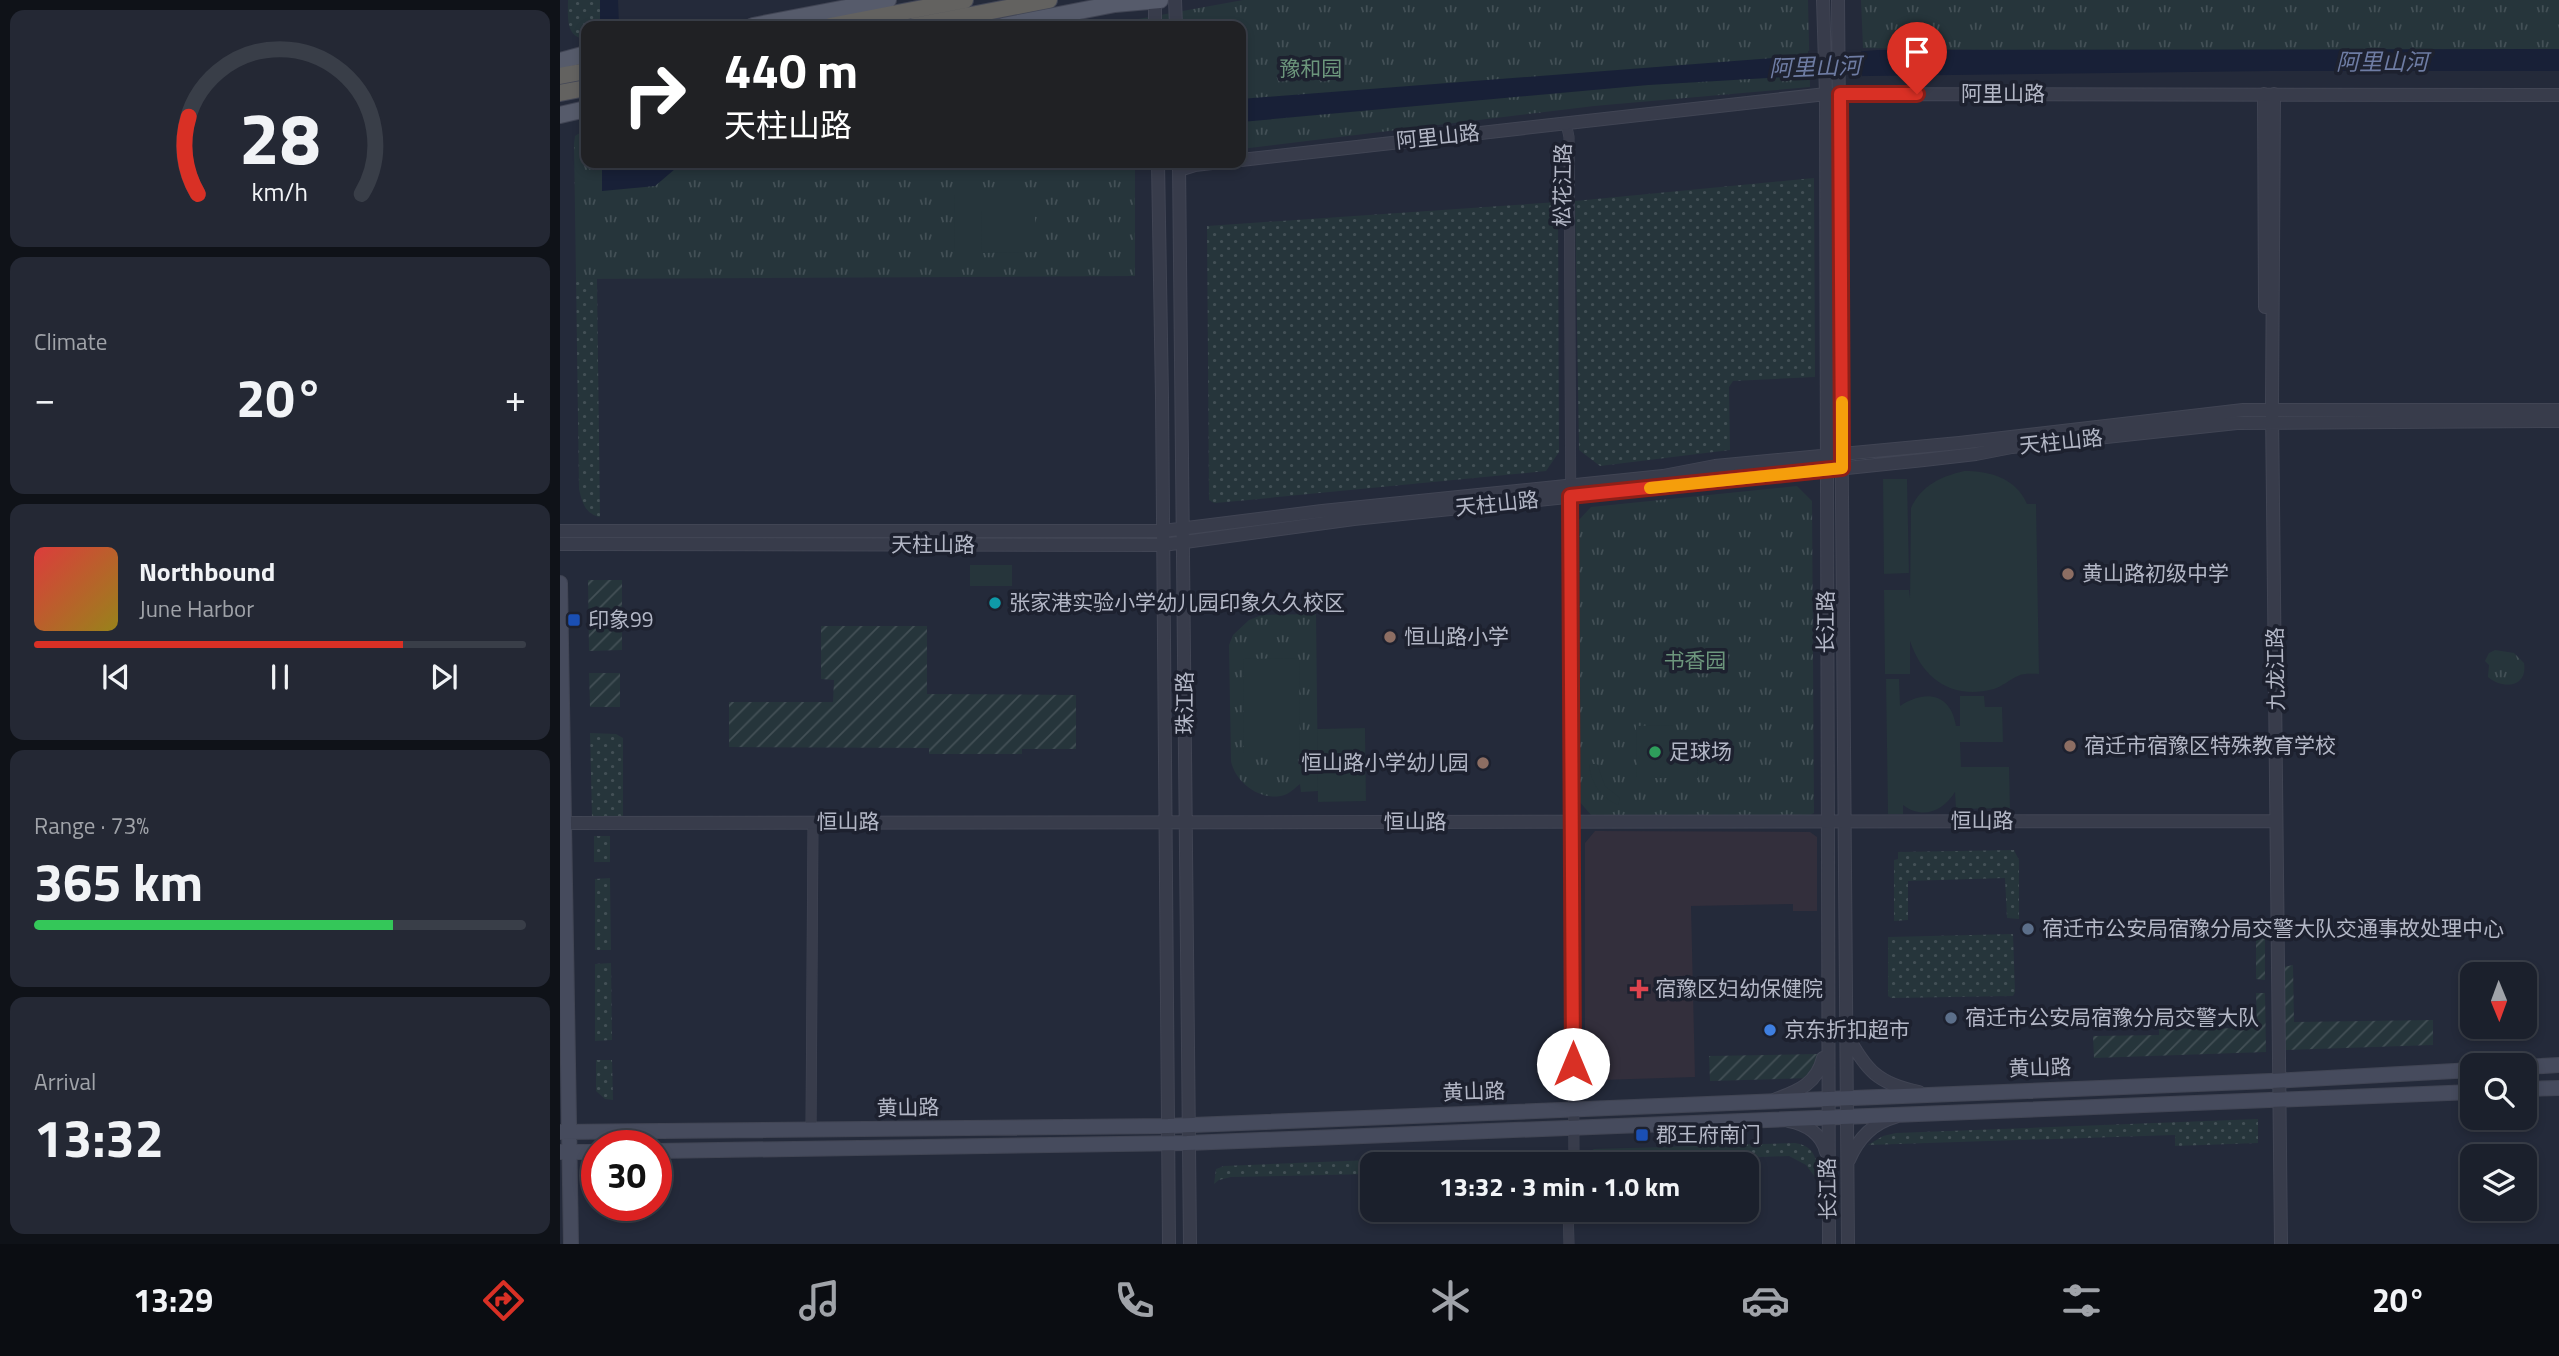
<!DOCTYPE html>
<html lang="en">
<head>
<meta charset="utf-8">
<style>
	body { margin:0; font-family:"Titillium Web","Noto Sans SC",sans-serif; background:#242834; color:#f1f3f6; height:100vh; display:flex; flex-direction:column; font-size:26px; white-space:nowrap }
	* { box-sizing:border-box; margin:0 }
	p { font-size:23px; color:#a0a3a9 }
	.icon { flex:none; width:38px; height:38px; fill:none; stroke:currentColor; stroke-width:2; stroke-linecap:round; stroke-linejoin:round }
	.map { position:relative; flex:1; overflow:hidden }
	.details { display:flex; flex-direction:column; gap:10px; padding:10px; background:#0f1218; width:560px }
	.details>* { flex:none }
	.hud { position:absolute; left:21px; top:21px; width:665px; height:147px; border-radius:14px; box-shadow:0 4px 10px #0003,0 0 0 2px #393e48; background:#202124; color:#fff; overflow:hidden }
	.needle { width:46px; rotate:179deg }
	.tools { position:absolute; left:1900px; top:962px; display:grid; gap:14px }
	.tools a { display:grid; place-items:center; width:77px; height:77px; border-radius:14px; background:#1b202c; box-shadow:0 4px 10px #0003,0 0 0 2px #393e48; font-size:35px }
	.speed { position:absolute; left:21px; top:1130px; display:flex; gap:14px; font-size:35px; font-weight:700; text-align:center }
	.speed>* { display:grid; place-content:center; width:91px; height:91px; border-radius:50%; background:#1b202c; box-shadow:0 4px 10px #0003,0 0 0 2px #393e48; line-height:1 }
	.speed .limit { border:10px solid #d22; background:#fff; color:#111 }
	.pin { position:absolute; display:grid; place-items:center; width:60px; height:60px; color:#fff; margin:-72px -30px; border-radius:50% 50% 50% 0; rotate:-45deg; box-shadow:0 0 7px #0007 }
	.pin .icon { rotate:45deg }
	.me { position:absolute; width:77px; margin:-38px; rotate:0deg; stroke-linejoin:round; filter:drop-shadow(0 0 5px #0008) }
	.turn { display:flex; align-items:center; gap:24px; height:147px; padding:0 28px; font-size:32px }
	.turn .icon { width:91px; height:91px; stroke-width:2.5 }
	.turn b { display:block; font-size:49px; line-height:60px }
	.big { font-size:52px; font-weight:700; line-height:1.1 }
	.details .card { flex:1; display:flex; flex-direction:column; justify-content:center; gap:10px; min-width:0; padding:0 24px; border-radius:14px; background:#242834 }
	.details .dial { align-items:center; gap:0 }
	.dial svg { height:182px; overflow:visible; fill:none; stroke:#393e48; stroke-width:7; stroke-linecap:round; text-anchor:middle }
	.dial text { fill:#f1f3f6; stroke:none }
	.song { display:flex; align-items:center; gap:21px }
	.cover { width:84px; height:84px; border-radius:10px; background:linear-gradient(135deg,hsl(0 70% 55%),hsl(50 70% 35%)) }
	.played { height:7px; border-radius:4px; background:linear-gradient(90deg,#d93025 75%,#393e48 75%) }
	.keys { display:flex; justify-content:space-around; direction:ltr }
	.heat { display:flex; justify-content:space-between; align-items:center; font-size:38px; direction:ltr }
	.charge { height:10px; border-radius:5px; background:linear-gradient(90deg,#34c759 73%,#393e48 0) }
	.trip { position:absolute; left:800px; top:1152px; width:399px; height:70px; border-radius:14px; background:#1b202c; box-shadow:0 4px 10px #0003,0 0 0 2px #393e48; font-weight:700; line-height:70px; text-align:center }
	.menu { display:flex; height:112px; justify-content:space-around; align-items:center; background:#0b0d12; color:#a0a3a9 }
	.menu .icon { width:49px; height:49px }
	.menu .on { color:#d93025 }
	.menu b { font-size:32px; color:#f1f3f6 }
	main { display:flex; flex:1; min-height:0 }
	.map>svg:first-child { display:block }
	.medical { fill:#332f3c }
	.grass { fill:url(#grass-dots) }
	.park { fill:url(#park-tufts) }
	.garden { fill:url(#garden-furrows) }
	.pitch { fill:#26353b }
	.water { fill:#182037 }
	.pier { fill:#242a3a }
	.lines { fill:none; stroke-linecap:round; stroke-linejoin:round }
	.minor-casing { stroke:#414554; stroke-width:11 }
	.tertiary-casing { stroke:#414554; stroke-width:14 }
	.secondary-casing { stroke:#414554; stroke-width:16 }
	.primary-casing { stroke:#414554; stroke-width:18 }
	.trunk-casing { stroke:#434756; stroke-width:18 }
	.minor { stroke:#383c4b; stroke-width:10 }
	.tertiary { stroke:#383c4b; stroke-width:12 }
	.secondary { stroke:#464b5d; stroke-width:14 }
	.primary { stroke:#565b6b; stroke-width:16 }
	.trunk { stroke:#636260; stroke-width:16 }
	.route-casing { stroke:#8d1f18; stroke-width:18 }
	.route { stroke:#d93025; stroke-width:12 }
	.slow { stroke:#f59e0b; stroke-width:12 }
	.education-dot { fill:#8d6e63; stroke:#1d212f; stroke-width:2.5 }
	.culture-dot { fill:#0f9aa8; stroke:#1d212f; stroke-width:2.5 }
	.transit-dot { fill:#1a4fb4; stroke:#1d212f; stroke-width:2.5 }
	.leisure-dot { fill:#2e9e5b; stroke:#1d212f; stroke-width:2.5 }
	.service-dot { fill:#5c6f8a; stroke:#1d212f; stroke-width:2.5 }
	.health-dot { fill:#e0444e; stroke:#1d212f; stroke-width:2.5 }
	.shop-dot { fill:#3f7fe0; stroke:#1d212f; stroke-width:2.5 }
	.labels { text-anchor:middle; stroke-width:7; stroke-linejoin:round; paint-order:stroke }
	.park-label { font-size:21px; fill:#6c967c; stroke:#1d212f }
	.street-label { font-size:21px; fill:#b3b7c6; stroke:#1d212f }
	.poi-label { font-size:21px; fill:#b3b7c6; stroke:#1d212f; text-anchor:start }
	.water-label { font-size:23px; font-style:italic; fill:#6e7ca3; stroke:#1d212f }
</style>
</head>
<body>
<main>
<section class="details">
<div class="card dial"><svg viewBox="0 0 100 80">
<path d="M14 69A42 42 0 1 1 86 69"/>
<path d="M14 69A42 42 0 0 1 10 35" stroke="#d93025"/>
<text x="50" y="56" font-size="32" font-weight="700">28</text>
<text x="50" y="72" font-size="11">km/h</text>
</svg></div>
<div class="card"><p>Climate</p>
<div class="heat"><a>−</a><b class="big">20°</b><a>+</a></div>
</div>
<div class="card">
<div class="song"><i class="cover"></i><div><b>Northbound</b><p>June Harbor</p></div></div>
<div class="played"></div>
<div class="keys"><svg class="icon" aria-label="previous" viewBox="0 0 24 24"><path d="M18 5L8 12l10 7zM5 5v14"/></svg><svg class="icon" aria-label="pause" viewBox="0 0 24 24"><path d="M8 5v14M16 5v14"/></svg><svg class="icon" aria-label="next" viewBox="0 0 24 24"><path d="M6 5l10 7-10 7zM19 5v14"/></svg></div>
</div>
<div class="card"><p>Range · 73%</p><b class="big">365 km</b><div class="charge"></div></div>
<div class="card"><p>Arrival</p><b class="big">13:32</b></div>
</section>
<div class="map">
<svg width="1999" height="1244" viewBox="0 0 1999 1244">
	<defs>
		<pattern id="grass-dots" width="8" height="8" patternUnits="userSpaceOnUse" patternTransform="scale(1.75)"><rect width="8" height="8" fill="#26353b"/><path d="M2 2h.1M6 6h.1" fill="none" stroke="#435056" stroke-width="1.8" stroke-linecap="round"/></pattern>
		<pattern id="park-tufts" width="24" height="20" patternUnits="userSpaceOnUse" patternTransform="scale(1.75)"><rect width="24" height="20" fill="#26353b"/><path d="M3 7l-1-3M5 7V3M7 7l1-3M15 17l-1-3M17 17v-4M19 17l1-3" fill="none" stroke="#435056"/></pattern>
		<pattern id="garden-furrows" width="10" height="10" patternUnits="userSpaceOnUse" patternTransform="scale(1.75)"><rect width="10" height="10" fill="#26353b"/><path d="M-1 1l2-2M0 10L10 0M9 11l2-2" fill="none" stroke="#435056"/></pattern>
	</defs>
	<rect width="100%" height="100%" fill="#242a3a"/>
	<path class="medical" d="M1035,831L1250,832L1257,837V911H1233V904L1131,906L1135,1077L1041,1080L1025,1066V843Z"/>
	<path class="grass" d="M8,0H40V26H26V39C5,38 8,16 8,0Z
		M1254,178L1255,377L1173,381L1169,387L1170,450L1040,466L1019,450L1015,201Z
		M998,202L999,452L986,471L667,502L654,503L649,500L647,226Z
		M16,279H37L40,517C25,514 22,502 19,489Z
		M30,733L56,734L63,738V816H32Z
		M34,836H50V862H34Z
		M1454,850L1459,860V919L1447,918L1445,878L1348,881V920L1334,921V860L1338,859V852Z
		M50,878L51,950H35V879Z
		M1453,934L1455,992L1453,996L1331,998L1328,996V937Z
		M51,963L52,1040L35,1041V964Z
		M36,1060H52L53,1100L45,1099L36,1091Z
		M1698,1119V1143L1615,1146V1135L1308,1145L1323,1136L1336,1133Z
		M1235,1143C1256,1146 1258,1162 1258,1181L1246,1165L1229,1156L1025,1164L1027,1154L1034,1149Z
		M982,1153C992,1153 1002,1152 1005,1164H812V1174L671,1177L659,1180L654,1184L656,1169L664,1166Z"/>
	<path class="park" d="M683,0H1248L1250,87L1034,106L681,149V26H540Z
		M1301,0H1999V51H1485L1303,48Z
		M26,129V163H575V276L16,279L14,144L15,136Z
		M1237,486L1252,501L1254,813L1250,815L1032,816L1018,800L1017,522L1031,507Z
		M756,614L758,791L741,792L740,784C736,787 731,792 727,794C703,804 675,783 671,761L669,645L673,635L689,620L702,615Z
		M1935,650L1954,653L1964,663C1968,687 1943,690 1928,677L1929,665L1925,661L1929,653Z"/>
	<path class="garden" d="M28,580H62V650L29,651Z
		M261,626H367V694L516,695V749H462V754H369V748L169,747V702H273L274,680L261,679Z
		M29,673H60V707H30Z
		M1696,929H1705V980L1696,979Z
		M1733,965L1734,1022L1873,1020V1045L1725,1050L1724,967Z
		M1696,993H1705L1706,1052L1534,1058L1533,1036L1599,1035V1029L1697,1028Z
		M1257,1054V1066L1250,1078L1150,1081L1149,1056Z"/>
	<path class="pitch" d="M394,195H475V252L422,253L421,210V253H395Z
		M1404,471C1430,471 1456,478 1467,504H1476L1479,674C1473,674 1463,673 1458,676C1449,680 1443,686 1434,689C1393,700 1363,680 1350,641V674H1325L1324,590H1349L1350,598L1351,508C1362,485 1380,477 1404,471Z
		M1323,479H1347L1349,573L1324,574Z
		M410,565H452V586H410Z
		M739,658L740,753H684L683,659Z
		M1326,679H1339L1340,706C1365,689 1391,693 1396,726H1400V696H1424L1425,707H1442L1443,742H1400L1401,767H1449L1450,808L1396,809L1395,792C1383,811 1363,820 1343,805V814H1328Z
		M1113,725V738H1137L1138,778H1077L1076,726Z
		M805,728L806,801L758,802L757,729Z
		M1029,764H1037L1045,786L1060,798L1058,805C1040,797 1031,783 1029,764Z"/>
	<path class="water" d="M40,0H58L59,26H40Z
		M1999,49V71H1710L1226,77L1088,85L681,122V99L1318,50Z
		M42,163H56V169L87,166L90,163H122L95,186L42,191Z"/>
	<path class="pier" d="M1301,49L1302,78L1249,80L1248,51Z"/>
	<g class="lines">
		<g class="minor-casing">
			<path id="minor" d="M1006,123L1009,137L1014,1164
				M251,1130L253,823
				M1008,1209L1009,1244"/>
		</g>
		<g class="tertiary-casing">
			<path id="tertiary" d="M615,0L616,26
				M1263,0L1266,94L1269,1244
				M1278,0L1288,1244
				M595,1V26
				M1704,94L1705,307
				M1714,94L1712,410L1721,1244
				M681,160L1266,94L1999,95
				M598,163L602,397L609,1244
				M619,163L630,1244
				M619,170L635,165L652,163
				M0,531H603L762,511L1103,476L1155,466L1399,443L1683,410H1999
				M0,544L603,545L794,519L1364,460L1416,454L1452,447L1677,423L1999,421
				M0,823L1711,821
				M1287,1035C1306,1070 1318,1084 1359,1092
				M1216,1099C1239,1091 1257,1083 1263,1058
				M1229,1121C1246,1124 1262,1134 1266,1152
				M1289,1160C1298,1139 1313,1123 1335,1117"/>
		</g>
		<g class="secondary-casing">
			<path id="secondary" d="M0,583L11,1244
				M1965,1067L1999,1065
				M1965,1089L1999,1088
				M0,1132L608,1126L1711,1081L1913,1070
				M96,1151L627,1143L1913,1092
				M1,1152H37"/>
		</g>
		<g class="primary-casing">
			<path id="primary" d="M193,26L328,0
				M443,26L555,4L600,0
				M0,61L26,54
				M0,115L26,109"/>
		</g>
		<g class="trunk-casing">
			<path id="trunk" d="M270,26L405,0
				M354,26L489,0
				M0,76L26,71
				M0,93L26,88"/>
		</g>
		<use href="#minor" class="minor"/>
		<use href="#tertiary" class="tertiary"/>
		<use href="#secondary" class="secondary"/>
		<use href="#primary" class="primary"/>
		<use href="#trunk" class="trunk"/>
	</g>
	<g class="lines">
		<g class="route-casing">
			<path id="route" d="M1013,1064L1010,496L1282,468L1280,94H1357"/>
		</g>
		<use href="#route" class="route"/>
		<path class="slow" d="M1090,488L1282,468V402"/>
	</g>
	<g class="education-dot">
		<circle cx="1508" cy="574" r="7"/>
		<circle cx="830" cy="637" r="7"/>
		<circle cx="1510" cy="746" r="7"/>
		<circle cx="923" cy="763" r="7"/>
	</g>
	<circle class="culture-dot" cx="435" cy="603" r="7"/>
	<g class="transit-dot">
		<rect x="7" y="613" width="14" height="14" rx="3.5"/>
		<rect x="1075" y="1128" width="14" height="14" rx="3.5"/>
	</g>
	<circle class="leisure-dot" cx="1095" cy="752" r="7"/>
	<g class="service-dot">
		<circle cx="1468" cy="929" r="7"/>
		<circle cx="1391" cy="1018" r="7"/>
	</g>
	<path class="health-dot" d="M1075.5 978.5h7v7h7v7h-7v7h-7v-7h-7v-7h7z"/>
	<circle class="shop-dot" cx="1210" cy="1030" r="7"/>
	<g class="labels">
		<g class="park-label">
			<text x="751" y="76">豫和园</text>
			<text x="1135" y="668">书香园</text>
		</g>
		<g class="street-label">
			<text x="1443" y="101">阿里山路</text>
			<text transform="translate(878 137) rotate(-6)" y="7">阿里山路</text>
			<text transform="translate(1003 185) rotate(-89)" y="7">松花江路</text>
			<text transform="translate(1501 442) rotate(-6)" y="7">天柱山路</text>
			<text transform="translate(937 504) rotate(-6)" y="7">天柱山路</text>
			<text x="373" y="552">天柱山路</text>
			<text transform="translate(1266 622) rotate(-90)" y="7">长江路</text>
			<text transform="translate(1716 669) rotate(-91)" y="7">九龙江路</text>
			<text transform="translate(625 703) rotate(-90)" y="7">珠江路</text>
			<text x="1422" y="828">恒山路</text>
			<text x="288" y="829">恒山路</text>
			<text x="855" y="829">恒山路</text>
			<text transform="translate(1480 1068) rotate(-2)" y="7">黄山路</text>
			<text transform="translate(914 1092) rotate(-2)" y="7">黄山路</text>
			<text transform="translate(348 1108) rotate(-1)" y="7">黄山路</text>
			<text transform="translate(1268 1189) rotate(-91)" y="7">长江路</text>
		</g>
		<g class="poi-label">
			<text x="1522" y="581">黄山路初级中学</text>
			<text x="449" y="610">张家港实验小学幼儿园印象久久校区</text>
			<text x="28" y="627">印象99</text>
			<text x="844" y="644">恒山路小学</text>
			<text x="1524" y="753">宿迁市宿豫区特殊教育学校</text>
			<text x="1109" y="759">足球场</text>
			<text x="909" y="770" text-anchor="end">恒山路小学幼儿园</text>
			<text x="1482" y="936">宿迁市公安局宿豫分局交警大队交通事故处理中心</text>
			<text x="1095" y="996">宿豫区妇幼保健院</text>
			<text x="1405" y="1025">宿迁市公安局宿豫分局交警大队</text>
			<text x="1224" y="1037">京东折扣超市</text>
			<text x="1096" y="1142">郡王府南门</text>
		</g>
		<g class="water-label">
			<text x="1822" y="70">阿里山河</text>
			<text transform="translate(1255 67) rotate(-2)" y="8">阿里山河</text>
		</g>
	</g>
</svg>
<div class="tools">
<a><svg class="needle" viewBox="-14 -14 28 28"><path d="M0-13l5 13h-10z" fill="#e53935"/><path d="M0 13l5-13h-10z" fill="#a0a3a9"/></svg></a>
<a><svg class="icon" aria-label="search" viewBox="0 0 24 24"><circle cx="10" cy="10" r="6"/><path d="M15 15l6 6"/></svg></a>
<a><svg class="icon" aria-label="layers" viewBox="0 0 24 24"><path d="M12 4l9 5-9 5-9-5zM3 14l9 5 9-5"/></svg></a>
</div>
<div class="speed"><div class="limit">30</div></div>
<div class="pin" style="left:1357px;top:94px;background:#d93025"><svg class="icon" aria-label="arrive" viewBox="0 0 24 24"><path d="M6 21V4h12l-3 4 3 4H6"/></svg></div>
<svg class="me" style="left:1013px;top:1064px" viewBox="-20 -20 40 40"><circle r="19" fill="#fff"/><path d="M0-13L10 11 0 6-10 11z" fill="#d93025"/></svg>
<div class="trip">13:32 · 3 min · 1.0 km</div>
<div class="hud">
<div class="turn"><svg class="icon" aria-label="right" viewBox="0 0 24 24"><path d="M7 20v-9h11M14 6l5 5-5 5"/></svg><div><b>440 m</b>天柱山路</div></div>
</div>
</div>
</main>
<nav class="menu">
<b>13:29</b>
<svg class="icon on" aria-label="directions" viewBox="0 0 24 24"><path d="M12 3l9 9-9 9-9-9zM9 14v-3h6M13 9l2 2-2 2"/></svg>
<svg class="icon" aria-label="music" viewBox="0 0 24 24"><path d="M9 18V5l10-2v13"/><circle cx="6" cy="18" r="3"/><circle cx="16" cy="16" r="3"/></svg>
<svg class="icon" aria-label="phone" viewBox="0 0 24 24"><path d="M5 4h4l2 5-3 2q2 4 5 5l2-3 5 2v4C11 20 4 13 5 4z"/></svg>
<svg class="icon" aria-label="climate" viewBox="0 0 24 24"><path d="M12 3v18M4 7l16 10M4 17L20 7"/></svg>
<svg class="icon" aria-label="car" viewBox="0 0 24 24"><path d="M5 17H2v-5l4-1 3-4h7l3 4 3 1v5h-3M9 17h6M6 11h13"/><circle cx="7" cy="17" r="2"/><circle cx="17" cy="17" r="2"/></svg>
<svg class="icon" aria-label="filters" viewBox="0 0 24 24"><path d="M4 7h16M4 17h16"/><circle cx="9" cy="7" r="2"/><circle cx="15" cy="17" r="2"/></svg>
<b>20°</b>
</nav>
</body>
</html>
